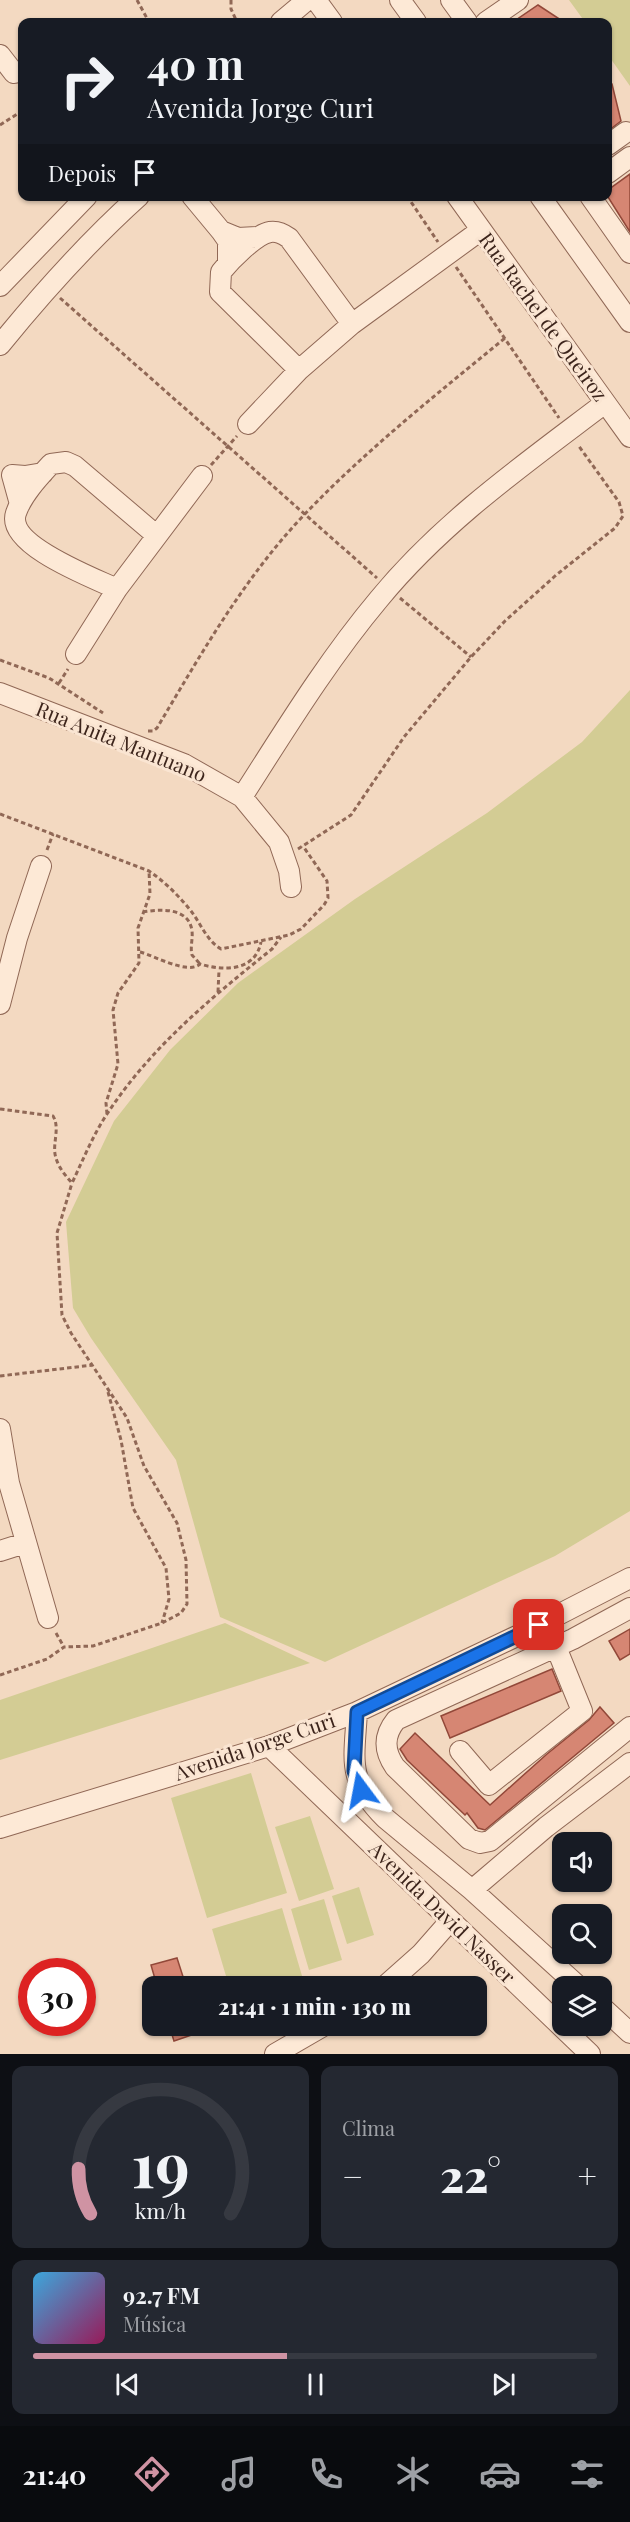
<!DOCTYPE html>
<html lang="pt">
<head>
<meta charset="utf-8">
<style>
	body { margin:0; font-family:"Playfair Display",serif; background:#242831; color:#f1f3f6; height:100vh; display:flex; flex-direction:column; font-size:22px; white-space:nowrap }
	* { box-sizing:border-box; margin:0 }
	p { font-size:20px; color:#9ea1a6 }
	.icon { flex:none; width:33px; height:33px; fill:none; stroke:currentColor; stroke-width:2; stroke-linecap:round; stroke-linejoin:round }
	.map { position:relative; height:2054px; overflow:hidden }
	.panel { display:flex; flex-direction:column; gap:12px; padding:12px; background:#0d0f14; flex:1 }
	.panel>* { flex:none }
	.banner { position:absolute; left:18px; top:18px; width:594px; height:183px; border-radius:12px; box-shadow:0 2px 4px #0004; background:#171b24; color:#f1f3f6; overflow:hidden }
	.buttons { position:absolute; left:552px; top:1832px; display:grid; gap:12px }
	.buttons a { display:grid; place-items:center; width:60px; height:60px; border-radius:12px; background:#171b24; box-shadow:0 2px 4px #0004; font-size:30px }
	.speed { position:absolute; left:18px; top:1958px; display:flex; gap:12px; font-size:30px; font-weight:700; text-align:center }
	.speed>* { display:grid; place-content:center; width:78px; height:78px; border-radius:50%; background:#171b24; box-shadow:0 2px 4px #0004; line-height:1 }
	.speed .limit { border:9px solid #d22; background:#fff; color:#111 }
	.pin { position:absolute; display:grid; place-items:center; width:51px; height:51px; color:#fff; margin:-26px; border-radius:12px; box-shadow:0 3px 9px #0006 }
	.me { position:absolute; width:66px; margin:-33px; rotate:347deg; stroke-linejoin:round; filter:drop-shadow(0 0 4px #0008) }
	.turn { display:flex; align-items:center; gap:21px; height:126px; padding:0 30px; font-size:27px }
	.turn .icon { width:78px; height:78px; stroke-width:2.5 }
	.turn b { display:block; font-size:42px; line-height:51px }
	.then { display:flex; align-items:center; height:57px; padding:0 30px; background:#0003; gap:12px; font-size:22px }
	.big { font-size:45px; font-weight:800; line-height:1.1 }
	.panel .tile { flex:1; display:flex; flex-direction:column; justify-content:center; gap:9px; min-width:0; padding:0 21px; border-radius:12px; background:#242831 }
	.panel .dial { align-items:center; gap:0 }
	.dial svg { height:156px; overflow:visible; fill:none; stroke:#363941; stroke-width:7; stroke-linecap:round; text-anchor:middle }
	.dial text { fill:#f1f3f6; stroke:none }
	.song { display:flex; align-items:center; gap:18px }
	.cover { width:72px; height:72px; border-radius:9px; background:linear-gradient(135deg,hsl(200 70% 55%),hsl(330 70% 35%)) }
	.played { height:6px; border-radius:3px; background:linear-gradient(90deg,#cf93a3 45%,#363941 45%) }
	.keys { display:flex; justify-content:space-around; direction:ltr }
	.heat { display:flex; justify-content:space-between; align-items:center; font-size:33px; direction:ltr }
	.panel .tiles { flex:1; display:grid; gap:12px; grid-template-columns:1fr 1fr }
	.tile:last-child { grid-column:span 2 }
	.trip { position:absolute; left:142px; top:1976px; width:345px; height:60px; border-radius:12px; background:#171b24; box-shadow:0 2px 4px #0004; font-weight:800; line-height:60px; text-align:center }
	.tab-bar { display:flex; height:96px; justify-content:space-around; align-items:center; background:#090b0e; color:#9ea1a6 }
	.tab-bar .icon { width:42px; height:42px }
	.tab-bar .active { color:#cf93a3 }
	.tab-bar b { font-size:27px; color:#f1f3f6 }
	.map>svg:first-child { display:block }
	.green { fill:#d3cc94 }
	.building { fill:#d68673; stroke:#924839; stroke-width:1.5 }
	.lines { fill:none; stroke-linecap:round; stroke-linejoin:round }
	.minor-casing { stroke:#906856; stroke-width:22 }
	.path { stroke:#906856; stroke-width:3; stroke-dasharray:4.5 3; stroke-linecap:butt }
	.minor { stroke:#fde9d6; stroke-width:20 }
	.route-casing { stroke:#114b97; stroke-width:15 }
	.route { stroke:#1a73e8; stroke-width:10 }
	.labels { text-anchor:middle; stroke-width:6; stroke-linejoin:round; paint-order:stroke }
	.street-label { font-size:20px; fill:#3d251c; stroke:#fae5d2 }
</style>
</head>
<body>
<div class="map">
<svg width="630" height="2054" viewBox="0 0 630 2054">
	<rect width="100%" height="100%" fill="#f3d9c1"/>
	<path class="green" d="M569,0H630V86L608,55V22H585Z
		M630,690V1511L555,1556L325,1662L220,1617L176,1460L91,1338L73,1308L66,1222L114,1121L170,1050L238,983L355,899L487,813L582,742Z
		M225,1623L310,1663L0,1760V1700Z
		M251,1773L287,1893L207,1918L171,1798Z
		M310,1816L334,1889L299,1901L275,1827Z
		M359,1887L374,1935L347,1944L332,1896Z
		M324,1899L342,1960L309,1970L291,1909Z
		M282,1908L305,1986H229L212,1929Z"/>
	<path class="building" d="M538,5L564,22H513Z
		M608,84H612L621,121L608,131Z
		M630,174V232L608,197V190Z
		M630,1629V1654L620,1660L609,1641Z
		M552,1669L561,1691L450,1738L441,1716Z
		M600,1707L614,1723L485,1830L478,1828L467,1813L465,1815L407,1760L400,1749L415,1733L490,1805L547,1754L589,1720Z
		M177,1958L186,1986H157L151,1965Z
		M169,2025H214L215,2027L174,2041Z"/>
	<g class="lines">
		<g class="minor-casing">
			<path id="minor" d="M316,0L332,22
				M400,0L416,22
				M451,0L467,22
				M281,22L307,0
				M486,22L518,0
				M0,55L14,73
				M608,145L626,132
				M608,173L630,157
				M192,196L221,231
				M457,196L630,437
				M540,196L630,322
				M590,196L630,253
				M228,263V241L221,231L238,238L258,237
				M0,286L87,196
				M0,345C43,292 88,242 139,196
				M299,370L220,292L221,272C230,261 256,234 270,232C278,231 283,234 289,238L352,324
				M248,424L299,370L352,324L481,230
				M20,504L12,475L25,476L43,473
				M117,589C94,578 5,545 16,513C22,495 39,477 51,464L66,462L75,466L156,535
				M76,654L117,589L202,476
				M0,693L184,764L242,797L279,842L289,871L291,887
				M242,797C285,730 327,661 379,599C443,521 526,463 605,403
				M0,1004L17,938L41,866
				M0,1429L9,1483L48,1618
				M0,1551L25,1543
				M630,1608L573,1639L396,1720C383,1736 384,1751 395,1767L469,1839L480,1843L490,1841L630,1727
				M357,1712C354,1762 347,1780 385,1818L472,1890L578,1986
				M269,1746L590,2054
				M460,1751L489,1785L582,1711L556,1647
				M0,1828L269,1746L357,1712L519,1635L630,1578
				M472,1890L546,1827L630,1763
				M385,1986L421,1954L450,1921
				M602,2007L630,2033
				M275,2054L325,2025"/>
		</g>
		<path class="path" d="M137,0L149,22
			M231,0V9L237,22
			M0,125L22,111
			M407,196L438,242
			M456,267L559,418
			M60,298L377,578
			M211,465L237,436
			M400,598L471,657
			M0,660L49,678L103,713
			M59,683L68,669
			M148,731H153L157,728C201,654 244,578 304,515C366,450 437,394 505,338
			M0,814L149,871C165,882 179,896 191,911C201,924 207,941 221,949L289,935L301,929L324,905L328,898L327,881L303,846
			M298,849L351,815L404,737L471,657L505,621L555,576L615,528L623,516L619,502L578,445
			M47,850L53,834
			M143,912C160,909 189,907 192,931C193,939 190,947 192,955L200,964
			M140,952C155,956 188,975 200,964C223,971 255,972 261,942
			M218,992L219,970
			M0,1109L53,1116C60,1127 53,1142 55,1154C57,1166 65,1175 72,1183C83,1160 93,1135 107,1114C151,1047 211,998 272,949L281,937
			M107,1114L106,1103L118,1064L113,1010L118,993L139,963L138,928L150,894L149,871
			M0,1376L93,1365
			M108,1392L121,1440L133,1508L166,1568L169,1599L162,1623
			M56,1633L64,1647
			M0,1675L47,1659L64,1647L93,1646L162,1623L181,1613L187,1604L186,1560L177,1523L144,1466L127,1418L71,1333L62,1315L57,1233L72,1183"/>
		<use href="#minor" class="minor"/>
	</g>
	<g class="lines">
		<g class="route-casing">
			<path id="route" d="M361,1790L354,1771L357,1712L539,1625"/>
		</g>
		<use href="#route" class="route"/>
	</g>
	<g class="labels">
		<g class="street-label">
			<text transform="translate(543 317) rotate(54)" y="7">Rua Rachel de Queiroz</text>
			<text transform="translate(121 742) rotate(22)" y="7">Rua Anita Mantuano</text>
			<text transform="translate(255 1747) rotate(-19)" y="7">Avenida Jorge Curi</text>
			<text transform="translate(442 1913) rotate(44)" y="7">Avenida David Nasser</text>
		</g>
	</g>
</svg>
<div class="buttons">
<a><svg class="icon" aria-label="sound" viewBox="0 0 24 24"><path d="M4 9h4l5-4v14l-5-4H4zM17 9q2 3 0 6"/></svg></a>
<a><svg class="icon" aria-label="search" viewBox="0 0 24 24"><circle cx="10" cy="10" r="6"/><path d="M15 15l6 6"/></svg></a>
<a><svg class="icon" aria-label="layers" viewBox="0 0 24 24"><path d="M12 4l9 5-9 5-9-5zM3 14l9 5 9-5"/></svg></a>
</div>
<div class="speed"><div class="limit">30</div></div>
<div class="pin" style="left:539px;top:1625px;background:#d93025"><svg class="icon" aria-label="arrive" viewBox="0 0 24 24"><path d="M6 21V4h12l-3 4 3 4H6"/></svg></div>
<svg class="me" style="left:361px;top:1790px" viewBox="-20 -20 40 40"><path d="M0-17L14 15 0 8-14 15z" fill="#1a73e8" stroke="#fff" stroke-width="4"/></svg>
<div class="trip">21:41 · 1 min · 130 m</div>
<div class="banner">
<div class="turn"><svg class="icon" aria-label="right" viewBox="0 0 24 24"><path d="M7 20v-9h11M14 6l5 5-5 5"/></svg><div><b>40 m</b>Avenida Jorge Curi</div></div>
<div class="then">Depois<svg class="icon" aria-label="arrive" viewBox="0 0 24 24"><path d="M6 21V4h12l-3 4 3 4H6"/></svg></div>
</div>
</div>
<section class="panel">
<div class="tiles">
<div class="tile dial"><svg viewBox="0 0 100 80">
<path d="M14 69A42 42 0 1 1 86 69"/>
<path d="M14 69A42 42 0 0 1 8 46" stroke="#cf93a3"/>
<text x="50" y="56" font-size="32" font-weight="700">19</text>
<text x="50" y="72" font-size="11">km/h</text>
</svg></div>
<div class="tile"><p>Clima</p>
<div class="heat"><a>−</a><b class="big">22°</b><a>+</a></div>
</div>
<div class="tile">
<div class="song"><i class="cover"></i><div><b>92.7 FM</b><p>Música</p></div></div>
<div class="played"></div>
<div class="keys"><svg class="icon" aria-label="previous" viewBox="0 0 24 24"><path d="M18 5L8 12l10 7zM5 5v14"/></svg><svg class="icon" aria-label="pause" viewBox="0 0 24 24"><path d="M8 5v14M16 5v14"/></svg><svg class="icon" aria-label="next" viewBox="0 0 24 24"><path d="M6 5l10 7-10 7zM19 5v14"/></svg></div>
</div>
</div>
</section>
<nav class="tab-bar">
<b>21:40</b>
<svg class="icon active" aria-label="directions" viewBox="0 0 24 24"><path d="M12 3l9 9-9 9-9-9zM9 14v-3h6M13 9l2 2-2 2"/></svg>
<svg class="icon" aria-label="music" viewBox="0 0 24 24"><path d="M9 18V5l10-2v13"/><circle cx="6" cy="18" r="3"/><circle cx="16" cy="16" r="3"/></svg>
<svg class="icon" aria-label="phone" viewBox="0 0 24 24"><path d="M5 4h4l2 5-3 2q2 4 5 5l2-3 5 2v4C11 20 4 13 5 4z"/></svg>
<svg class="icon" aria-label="climate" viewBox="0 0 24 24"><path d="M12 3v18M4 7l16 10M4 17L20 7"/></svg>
<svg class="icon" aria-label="car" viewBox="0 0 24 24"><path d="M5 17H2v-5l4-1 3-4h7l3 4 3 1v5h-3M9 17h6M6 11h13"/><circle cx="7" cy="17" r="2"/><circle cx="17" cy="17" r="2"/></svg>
<svg class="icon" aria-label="filters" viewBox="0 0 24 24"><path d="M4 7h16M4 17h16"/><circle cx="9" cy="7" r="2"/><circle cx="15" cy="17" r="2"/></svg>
</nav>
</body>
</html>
